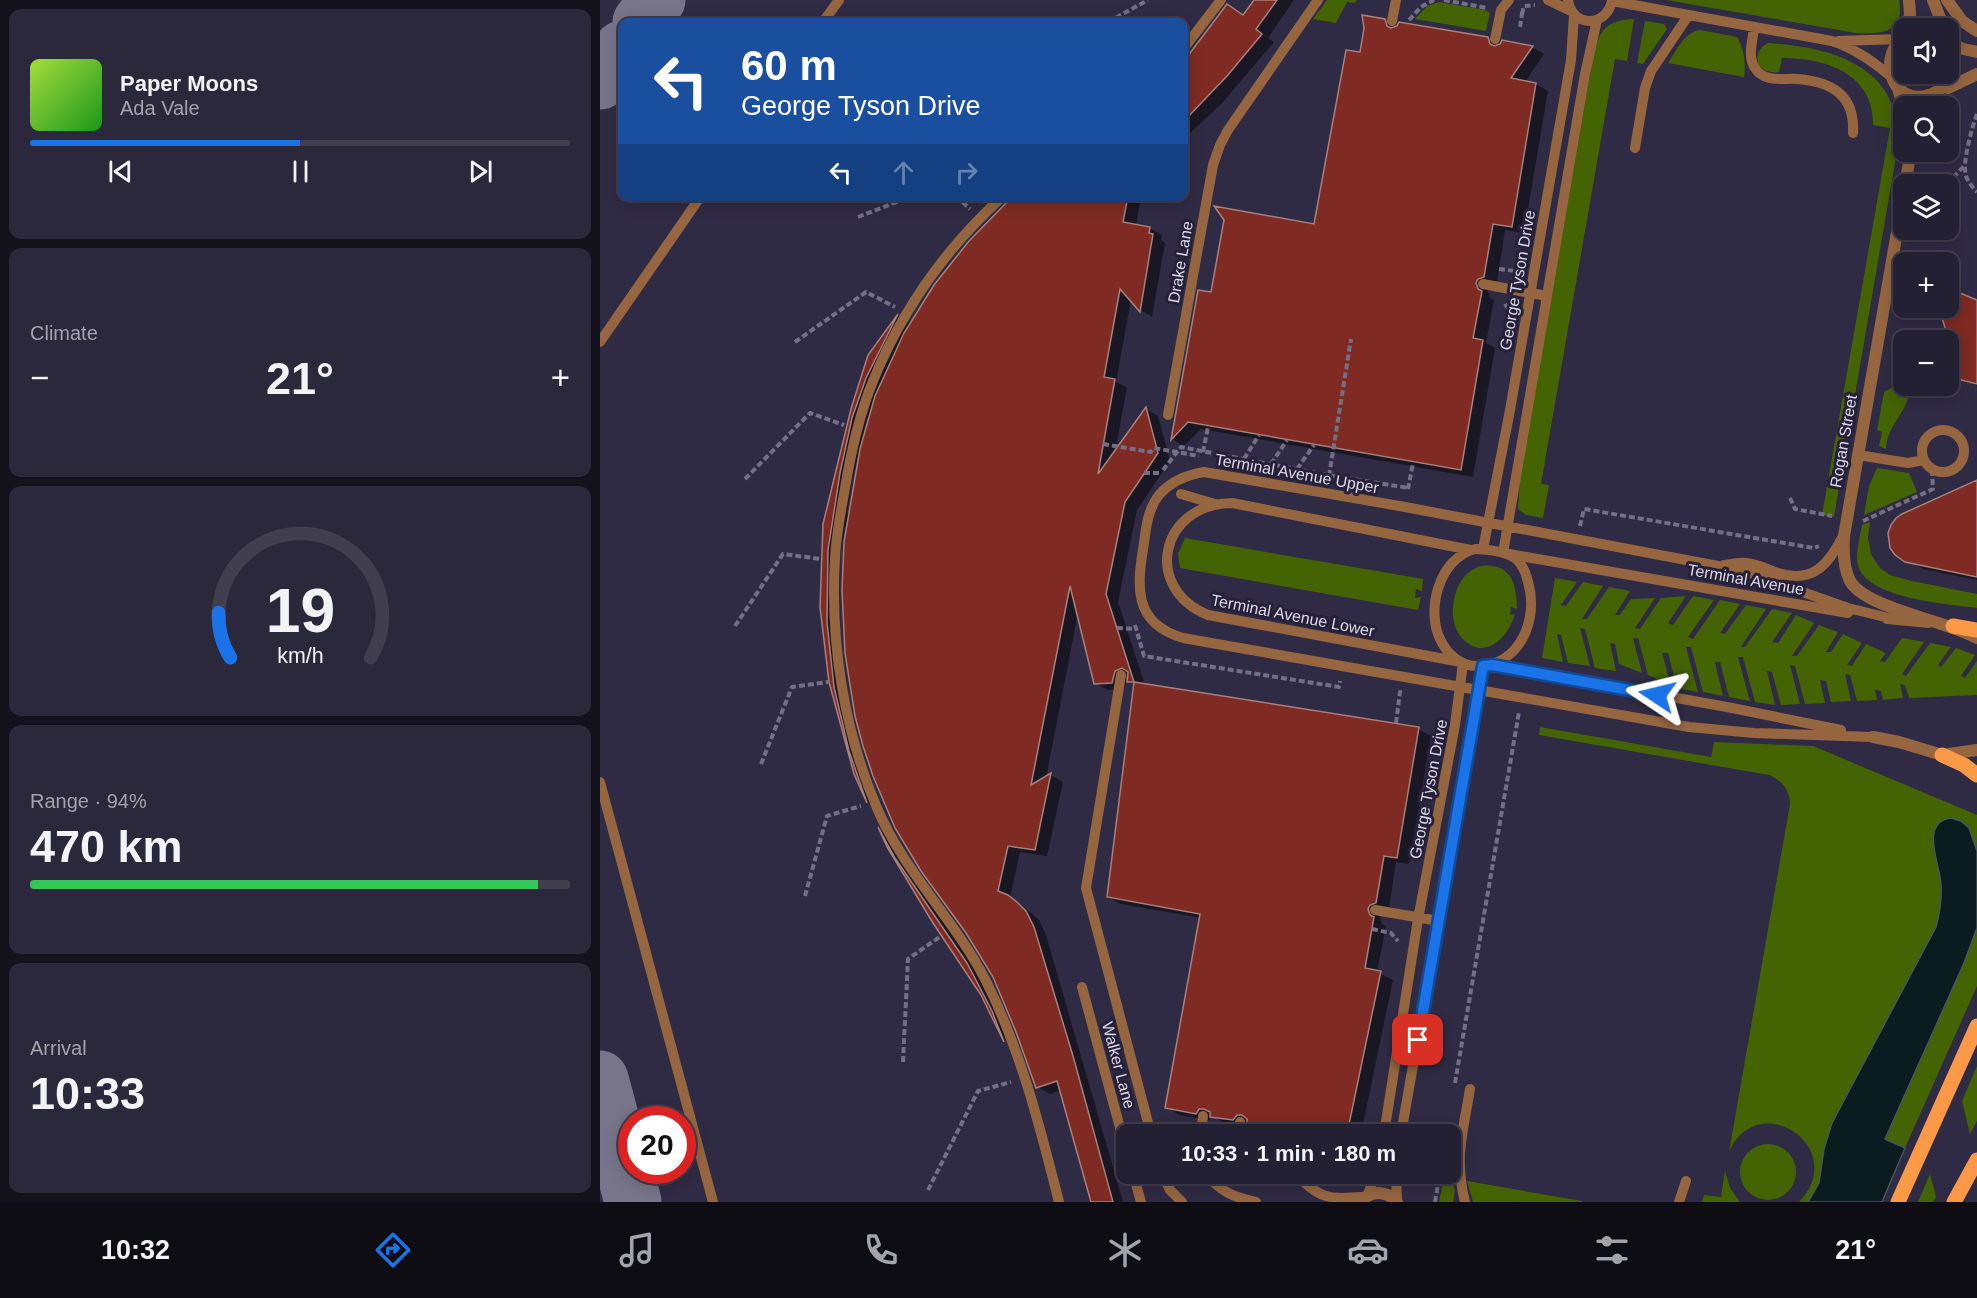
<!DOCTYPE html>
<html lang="en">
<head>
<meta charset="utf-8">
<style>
	body { margin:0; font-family:Arial,sans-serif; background:#2c283b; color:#f1f3f6; height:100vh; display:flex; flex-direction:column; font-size:22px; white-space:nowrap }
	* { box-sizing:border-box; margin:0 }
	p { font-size:20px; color:#a3a3ac }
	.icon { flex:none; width:33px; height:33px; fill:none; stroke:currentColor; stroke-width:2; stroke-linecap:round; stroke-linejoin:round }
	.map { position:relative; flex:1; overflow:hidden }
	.details { display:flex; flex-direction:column; gap:9px; padding:9px; background:#14121c; width:600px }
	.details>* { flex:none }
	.top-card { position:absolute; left:18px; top:18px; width:570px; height:183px; border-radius:12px; box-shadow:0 3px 15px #0003,0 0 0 2px #413e4e; background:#1a4fa0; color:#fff; overflow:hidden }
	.controls { position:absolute; left:1293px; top:18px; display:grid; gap:12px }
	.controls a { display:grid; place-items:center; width:66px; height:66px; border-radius:12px; background:#242033; box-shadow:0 3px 15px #0003,0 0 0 2px #413e4e; font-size:30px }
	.speed { position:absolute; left:18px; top:1106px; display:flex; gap:12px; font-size:30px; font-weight:700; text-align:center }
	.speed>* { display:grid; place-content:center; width:78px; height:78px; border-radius:50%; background:#242033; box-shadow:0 3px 15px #0003,0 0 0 2px #413e4e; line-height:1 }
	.speed .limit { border:9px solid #d22; background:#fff; color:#111 }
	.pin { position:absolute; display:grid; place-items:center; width:51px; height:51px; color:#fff; margin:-26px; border-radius:12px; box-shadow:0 3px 9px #0006 }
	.me { position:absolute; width:66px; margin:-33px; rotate:280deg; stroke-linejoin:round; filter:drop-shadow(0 0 4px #0008) }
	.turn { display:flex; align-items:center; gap:21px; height:126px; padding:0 24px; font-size:27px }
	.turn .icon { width:78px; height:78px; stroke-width:2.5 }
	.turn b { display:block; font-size:42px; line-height:51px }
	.lanes { display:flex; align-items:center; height:57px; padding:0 24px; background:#0003; justify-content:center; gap:30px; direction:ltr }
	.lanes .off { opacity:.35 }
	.big { font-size:45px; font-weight:800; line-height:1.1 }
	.details .tile { flex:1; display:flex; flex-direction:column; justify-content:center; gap:9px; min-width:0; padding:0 21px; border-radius:12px; background:#2c283b }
	.details .dial { align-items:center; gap:0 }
	.dial svg { height:156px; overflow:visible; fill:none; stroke:#413e4e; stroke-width:7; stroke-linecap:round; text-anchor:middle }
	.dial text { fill:#f1f3f6; stroke:none }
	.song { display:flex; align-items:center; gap:18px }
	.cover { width:72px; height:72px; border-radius:9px; background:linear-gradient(135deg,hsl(80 70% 55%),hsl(120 70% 35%)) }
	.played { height:6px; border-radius:3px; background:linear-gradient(90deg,#1a73e8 50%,#413e4e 50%) }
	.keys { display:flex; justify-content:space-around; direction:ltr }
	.heat { display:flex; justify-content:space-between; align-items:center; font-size:33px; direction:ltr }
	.charge { height:9px; border-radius:4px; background:linear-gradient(90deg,#34c759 94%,#413e4e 0) }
	.trip { position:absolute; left:516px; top:1124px; width:345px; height:60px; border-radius:12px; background:#242033; box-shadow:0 3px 15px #0003,0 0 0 2px #413e4e; font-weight:800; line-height:60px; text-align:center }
	.tab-bar { display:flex; height:96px; justify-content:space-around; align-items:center; background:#0e0d14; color:#a3a3ac }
	.tab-bar .icon { width:42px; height:42px }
	.tab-bar .selected { color:#1a73e8 }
	.tab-bar b { font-size:27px; color:#f1f3f6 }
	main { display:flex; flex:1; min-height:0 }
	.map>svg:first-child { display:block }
	.green { fill:#446303 }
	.water { fill:#0b1c20; stroke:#49555c; stroke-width:1.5 }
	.shadow { fill:#0007; fill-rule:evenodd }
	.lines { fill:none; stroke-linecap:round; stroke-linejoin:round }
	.taxiway { stroke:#78758a; stroke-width:57 }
	.building { fill:#7f2a22; stroke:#a6827d; stroke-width:1.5 }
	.path { stroke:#736f85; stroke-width:4; stroke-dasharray:6 3; stroke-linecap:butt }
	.service { stroke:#966641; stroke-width:10 }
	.minor { stroke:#966641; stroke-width:12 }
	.primary { stroke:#fc9946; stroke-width:15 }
	.route-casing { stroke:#114b97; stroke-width:15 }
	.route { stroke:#1a73e8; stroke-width:10 }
	.labels { text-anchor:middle; stroke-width:6; stroke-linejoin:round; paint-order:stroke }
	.street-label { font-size:16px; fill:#dbd9e9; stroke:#262139 }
</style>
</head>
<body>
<main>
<section class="details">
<div class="tile">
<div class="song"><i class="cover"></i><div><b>Paper Moons</b><p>Ada Vale</p></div></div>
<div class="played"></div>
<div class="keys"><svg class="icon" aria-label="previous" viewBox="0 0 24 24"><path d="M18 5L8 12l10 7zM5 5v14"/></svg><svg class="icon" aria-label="pause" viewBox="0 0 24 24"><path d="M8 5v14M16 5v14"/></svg><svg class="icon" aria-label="next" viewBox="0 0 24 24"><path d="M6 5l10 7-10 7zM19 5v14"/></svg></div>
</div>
<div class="tile"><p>Climate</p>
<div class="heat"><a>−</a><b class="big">21°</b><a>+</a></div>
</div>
<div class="tile dial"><svg viewBox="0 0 100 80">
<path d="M14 69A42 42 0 1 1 86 69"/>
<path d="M14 69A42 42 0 0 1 8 46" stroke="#1a73e8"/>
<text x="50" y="56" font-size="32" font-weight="700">19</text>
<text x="50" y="72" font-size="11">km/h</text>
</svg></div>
<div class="tile"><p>Range · 94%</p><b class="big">470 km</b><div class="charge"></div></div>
<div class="tile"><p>Arrival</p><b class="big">10:33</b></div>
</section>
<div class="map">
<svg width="1377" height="1202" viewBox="0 0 1377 1202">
	<rect width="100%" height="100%" fill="#302b44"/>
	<path class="green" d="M727,0H757L755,3L747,2L736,23L713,19Z
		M1066,0H1299C1305,33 1282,34 1256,33Z
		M839,2L885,10L890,13L886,31L815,19L827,6Z
		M1034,19L1027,61L1015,59L941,484L949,485L943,518L926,515L918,509L920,480L993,57C1000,29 1005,21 1034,19Z
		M1045,21L1064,24L1067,29L1043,64L1037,63Z
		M1100,30L1137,37C1144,48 1146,63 1144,77L1068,63C1077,50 1084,32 1100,30Z
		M1168,43C1236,47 1306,69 1297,151L1234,517L1222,515L1290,128L1273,125C1274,73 1225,58 1182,58L1179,72C1170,73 1163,71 1158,64C1156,54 1159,48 1168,43Z
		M1297,385L1309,386C1311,411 1287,423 1286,449L1279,446L1282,432L1277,430L1284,392Z
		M1277,468L1309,473L1317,492L1264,515L1269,486Z
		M1270,522L1268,538L1271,554L1280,568L1290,575L1312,581L1377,594V608C1349,604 1268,599 1258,566C1255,554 1260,537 1262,525Z
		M585,538L823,579L822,591L816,589L815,598L821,597L818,610L580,568L578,554Z
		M880,566C911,562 917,584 917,609L911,607L910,615L915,614C908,638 884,663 861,637C847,621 852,586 868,573C871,570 876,568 880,566Z
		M955,578L977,582L961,605L966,606L983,582L1003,586L982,619H987L1009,587L1030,591L1015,615H1020L1031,599L1055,598L1035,628L1040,629L1061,598L1086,596L1068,623L1073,625L1093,596L1114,600L1088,637L1093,639L1120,600L1140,604L1120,633L1125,634L1146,605L1166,609L1141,647H1145L1172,609L1192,613L1172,642L1178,643L1196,615L1214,623L1192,656H1197L1219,625L1238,632L1226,652H1231L1243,634L1262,643L1247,665L1252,666L1266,644L1286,653L1280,661L1285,662L1302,638L1324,642L1302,674L1306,676L1330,643L1351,647L1338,665L1341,667L1356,648L1375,655L1361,676L1365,678L1377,661V695L1309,698L1305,685L1300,684L1303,698L1283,700L1281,691L1275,690L1277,700L1257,701L1250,675L1245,674L1251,701L1231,702L1226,681L1220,680L1225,703L1205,704L1195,666L1190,665L1200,704L1181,705L1172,672L1167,671L1175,705L1155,702L1143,657H1138L1150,701L1129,697L1120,662H1115L1123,696L1103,692L1091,647H1086L1098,692L1077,688L1068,653H1062L1071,685L1048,675L1038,638H1033L1042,673L1019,664L1015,644L1010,643L1016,671L995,668L985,629L980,628L990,666L968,663L961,635L957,634L963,662L942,658Z
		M940,727L1111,757L1114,742L1213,746L1377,815V851L1369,828L1342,820C1326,839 1341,867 1341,889C1341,902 1339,914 1336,927L1232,1123L1224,1149L1219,1183L1208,1202H1199C1251,1148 1158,1086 1129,1152L1190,804C1190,789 1181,780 1169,775L939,735Z
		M1377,928V986L1305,1148L1285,1140L1364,963Z
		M1377,1066V1121L1370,1134L1362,1101Z
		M1140 1172a28 28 0 1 1 56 0a28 28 0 1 1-56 0Z
		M1125,1171L1130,1188L1140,1202H1102L1104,1195L1121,1197Z
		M1330,1174L1336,1197L1333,1202H1318Z
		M844,1177L851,1178L855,1191L853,1202H839Z
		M867,1181L982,1201V1202H873Z"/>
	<path class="water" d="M1351,818L1361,821L1369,828L1377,851V928L1364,963L1285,1139L1305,1148L1282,1202H1208L1219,1183L1224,1149L1232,1123L1336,927C1340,912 1342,899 1341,884C1340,865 1319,822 1351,818Z"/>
	<path class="shadow" d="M656,0H694L668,38L674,42L623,102L584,139V55L590,54L628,6L645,16Z
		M784,21L797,28L887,39L900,46L932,47L944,54L925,82L936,84L948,91L924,233L905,230L897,283L890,285L888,291L890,298L894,300L886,343L895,348L873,477L601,429L584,446L572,439L599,291L612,294L715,225L761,54Z
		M412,196H541L536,226L549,228L562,235L561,240L565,243L552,317L541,310L531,300L516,382L527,387L515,452L546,409L558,416L570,461L537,510L518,602L545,685L818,729L831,736L809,864L796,862L789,909L782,911L780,917L782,924L786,926L777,972L793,980L761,1134H688L662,1129L649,1122L646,1127L625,1123L612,1116L609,1120L579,1115L567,1107L601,918L521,904L508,897L536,685L527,680L524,689L508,690L495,683L478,613L446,778L451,775L463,782L447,856L420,852L410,898L421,904L439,920L446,935L523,1202H493L461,1090L450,1094L437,1087L248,527H245L240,557L239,630L246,695L261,759L278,808L268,802L255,774L230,681L222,607L225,524L253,409L270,356L298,316L312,324L410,202ZM267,418H269L249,515L247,514L252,481ZM509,666L529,677V681L508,668Z
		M1377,301V386L1362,379L1340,308Z
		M1377,481V580L1323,569L1299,556Z
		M281,830L290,836L379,971L415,1047L406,1041L382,994L334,922L288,847Z"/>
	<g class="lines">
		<path class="taxiway" d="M41,22L57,0
			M0,81L22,49
			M0,1079L33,1202"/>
	</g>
	<path class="building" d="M654,0H677L656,29L662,34L627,76L584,121V55L590,53L627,4L643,15Z
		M762,15L785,19L787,26L791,28L797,26L799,22L888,37L890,44L894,46L900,44L902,40L933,46L911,78L936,83L912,227L893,224L884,277L878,279L876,283L878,289L882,291L873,338L883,340L861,470L588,422L571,440L598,290L611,292L624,220L614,206L714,224L746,50L760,52L764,28Z
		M410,196H528L523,222L550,227L549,233L553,234L540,312L520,289L504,377L515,379L498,474L546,407L558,453L525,502L506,594L534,682H527L528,672L522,668L515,671L512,683L494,684L470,586L431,785L451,773L435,850L408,846L398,891L408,895L418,903L426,911L434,927L473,1056L513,1202H491L457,1081L436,1088L416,1032L393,977L366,933L321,871L295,828L273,776L263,746L255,716L245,653L242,590L244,542L260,449L275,396L304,333L334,285L369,241L408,201Z
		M1348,288L1377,300V384L1361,380L1339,308H1348Z
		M298,314L266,378L252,418L240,473L228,550L227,622L234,687L249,751L267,803L254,774L229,682L220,607L223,524L251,409L268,355Z
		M1377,480V577L1305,562L1295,555L1290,548L1288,533L1291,525L1296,518L1302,514Z
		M534,682L819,727L797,858L784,856L776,903L770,905L768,909L770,915L774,917L765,968L781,971L747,1134H709L647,1123V1119L642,1115H637L633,1120L610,1117V1112L604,1109H599L596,1114L565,1108L600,914L507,897Z
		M278,827L295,858L367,963L392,1011L404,1042L381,995L333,923L287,847Z"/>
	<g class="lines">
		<path class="path" d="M844,0L887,8
			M920,14H922L920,27
			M922,14L924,6L935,5
			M809,20L821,7L834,0
			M508,22L548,0
			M1377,114C1372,128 1362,161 1366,176C1368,182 1373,188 1377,192
			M1347,184L1365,165
			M356,196L370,209
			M258,217L312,196
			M899,269L915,271L921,269
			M905,304L909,310L908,320
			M195,342L266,292L295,307
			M503,444L551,452L554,448L599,456
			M603,452L608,427
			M644,459L659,435
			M671,464L687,440
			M697,469L714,445
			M563,470L581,447L727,475L809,488
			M544,473H561
			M729,476L751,339
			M145,479L210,413L244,425
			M808,489L813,463
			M1190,498L1195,509L1232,516
			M1263,521L1333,489L1332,471
			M980,526L984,509L1214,548L1219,546
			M535,625L544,656L739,687L740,681
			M135,626L183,554L221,559
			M517,628L536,629
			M796,723L800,692L802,693
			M161,764L192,687L228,682
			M205,896L227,816L261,806
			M772,929L791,933L798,941
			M303,1062L308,959L341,936
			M855,1083L919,712
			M328,1190L378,1091L411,1082
			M835,1202L840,1173"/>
		<path class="service" d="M948,0L971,11
			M968,0C972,28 1007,28 1012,0
			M1012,1L1232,41C1256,49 1275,63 1294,79
			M792,21L796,0
			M223,22L239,0
			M1154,27C1153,40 1147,57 1155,68C1164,83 1183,78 1198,79C1232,82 1255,95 1253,133
			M895,39L901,10L909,0
			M1238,41L1301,39
			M584,48L621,0
			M1035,148L1045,88L1051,71L1088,16
			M403,196C347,247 302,310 273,381C259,415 251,452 245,488C241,511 236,535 235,559C230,642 244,731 277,808C304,872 355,920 386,981C421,1051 440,1127 459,1202
			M883,284L947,296
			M0,342L101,196
			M568,415L613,165L620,145L628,130L718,0
			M1322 451a21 21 0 1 1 42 0a21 21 0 1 1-42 0Z
			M1258,455L1308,463L1324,460
			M581,494L615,504
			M875,549C888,550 904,551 915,558C923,564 926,573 928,582C939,619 920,666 877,666C861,666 848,655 841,641C825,611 839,558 875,549Z
			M883,549L910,410L971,60L974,15
			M903,553L985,74L997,20
			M909,554L1248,613
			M1124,565C1132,564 1140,562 1147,563C1158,564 1168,570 1178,573C1213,584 1229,564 1243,536
			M1287,619L1329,623
			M861,662L608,615C542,588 560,504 632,503L871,550
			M892,665L1127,707L1241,730
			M521,675L486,888L551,1134
			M1273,737L1154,733L1089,727L583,638C532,623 537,585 544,543C546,527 548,509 559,495C571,481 586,475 604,472L805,507L1118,566L1152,574L1248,608L1293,619
			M0,782L113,1202
			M775,910L839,921
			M482,987L526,1150
			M601,1134L603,1116
			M638,1134L640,1122
			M784,1134L818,919L855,725L863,663
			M801,1134L883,666
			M533,1173L541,1202
			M562,1173L570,1190L582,1202
			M606,1173C618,1191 636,1198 656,1202
			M695,1173C720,1200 729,1199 764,1197
			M796,1173L797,1202
			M768,1195L775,1173
			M865,1202C854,1158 863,1132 870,1089
			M1079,1202L1086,1181"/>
		<path class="minor" d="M1333,0L1344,28
			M1347,0L1362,21L1377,31
			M1307,28L1310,14L1309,0
			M1304,37C1295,44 1290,54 1290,66C1294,123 1377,92 1348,41
			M1351,43L1363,49L1377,52
			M1297,84L1304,111
			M1348,88L1377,74
			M1305,184L1311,152
			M1304,192L1244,536C1243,551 1243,567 1250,581C1265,608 1347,621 1377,638
			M1273,737L1299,742L1342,755L1377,750
			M760,1202C771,1190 786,1190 797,1202"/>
		<path class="primary" d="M1353,626L1377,630
			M1342,755L1364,765L1377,775
			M1298,1202L1377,1026
			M1354,1202L1377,1160"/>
	</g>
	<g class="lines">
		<g class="route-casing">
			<path id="route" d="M818,1040L883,666L892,665L1057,695"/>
		</g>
		<use href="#route" class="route"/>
	</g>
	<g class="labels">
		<g class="street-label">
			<text transform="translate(580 262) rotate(-80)" y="6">Drake Lane</text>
			<text transform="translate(917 280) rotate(-80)" y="6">George Tyson Drive</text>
			<text transform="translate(1243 441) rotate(-80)" y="6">Rogan Street</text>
			<text transform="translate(697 473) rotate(10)" y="6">Terminal Avenue Upper</text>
			<text transform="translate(1146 579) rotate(10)" y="6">Terminal Avenue</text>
			<text transform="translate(693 615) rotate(11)" y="6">Terminal Avenue Lower</text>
			<text transform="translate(828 789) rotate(-79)" y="6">George Tyson Drive</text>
			<text transform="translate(519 1065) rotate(75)" y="6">Walker Lane</text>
		</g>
	</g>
</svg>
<div class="controls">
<a><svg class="icon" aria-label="sound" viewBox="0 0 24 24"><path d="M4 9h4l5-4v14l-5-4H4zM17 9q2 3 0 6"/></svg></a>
<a><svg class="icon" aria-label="search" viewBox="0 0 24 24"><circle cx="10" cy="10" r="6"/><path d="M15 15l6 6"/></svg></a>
<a><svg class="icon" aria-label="layers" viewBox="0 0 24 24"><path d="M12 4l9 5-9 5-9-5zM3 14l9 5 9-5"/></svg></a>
<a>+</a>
<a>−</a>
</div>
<div class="speed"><div class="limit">20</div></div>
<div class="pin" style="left:818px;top:1040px;background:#d93025"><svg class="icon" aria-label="arrive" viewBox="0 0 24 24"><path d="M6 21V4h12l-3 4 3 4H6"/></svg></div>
<svg class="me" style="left:1057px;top:695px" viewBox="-20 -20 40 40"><path d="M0-17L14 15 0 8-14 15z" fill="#1a73e8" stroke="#fff" stroke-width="4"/></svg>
<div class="trip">10:33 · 1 min · 180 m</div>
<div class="top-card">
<div class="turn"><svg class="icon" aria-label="left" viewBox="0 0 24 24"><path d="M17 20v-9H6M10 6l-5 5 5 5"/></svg><div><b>60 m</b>George Tyson Drive</div></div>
<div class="lanes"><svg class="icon" aria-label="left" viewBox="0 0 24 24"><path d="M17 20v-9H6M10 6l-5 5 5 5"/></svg><svg class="icon off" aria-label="ahead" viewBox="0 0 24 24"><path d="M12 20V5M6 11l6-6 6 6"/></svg><svg class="icon off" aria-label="right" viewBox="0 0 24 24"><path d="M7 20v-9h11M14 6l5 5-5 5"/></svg></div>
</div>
</div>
</main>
<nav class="tab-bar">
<b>10:32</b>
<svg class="icon selected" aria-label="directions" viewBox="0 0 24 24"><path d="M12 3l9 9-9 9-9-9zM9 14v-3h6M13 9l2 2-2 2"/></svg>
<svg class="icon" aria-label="music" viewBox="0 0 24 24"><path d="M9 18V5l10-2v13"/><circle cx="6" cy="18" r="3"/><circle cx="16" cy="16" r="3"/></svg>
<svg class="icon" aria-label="phone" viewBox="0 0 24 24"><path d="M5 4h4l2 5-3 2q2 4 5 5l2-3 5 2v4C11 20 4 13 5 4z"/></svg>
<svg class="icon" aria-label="climate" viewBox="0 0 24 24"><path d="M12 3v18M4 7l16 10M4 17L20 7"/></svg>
<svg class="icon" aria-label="car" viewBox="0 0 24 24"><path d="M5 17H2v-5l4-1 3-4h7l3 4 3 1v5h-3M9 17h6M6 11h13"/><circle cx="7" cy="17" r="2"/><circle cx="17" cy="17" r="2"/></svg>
<svg class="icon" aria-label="filters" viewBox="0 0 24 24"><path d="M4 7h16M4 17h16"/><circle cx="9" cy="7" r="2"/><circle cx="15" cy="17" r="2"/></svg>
<b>21°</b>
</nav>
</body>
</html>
